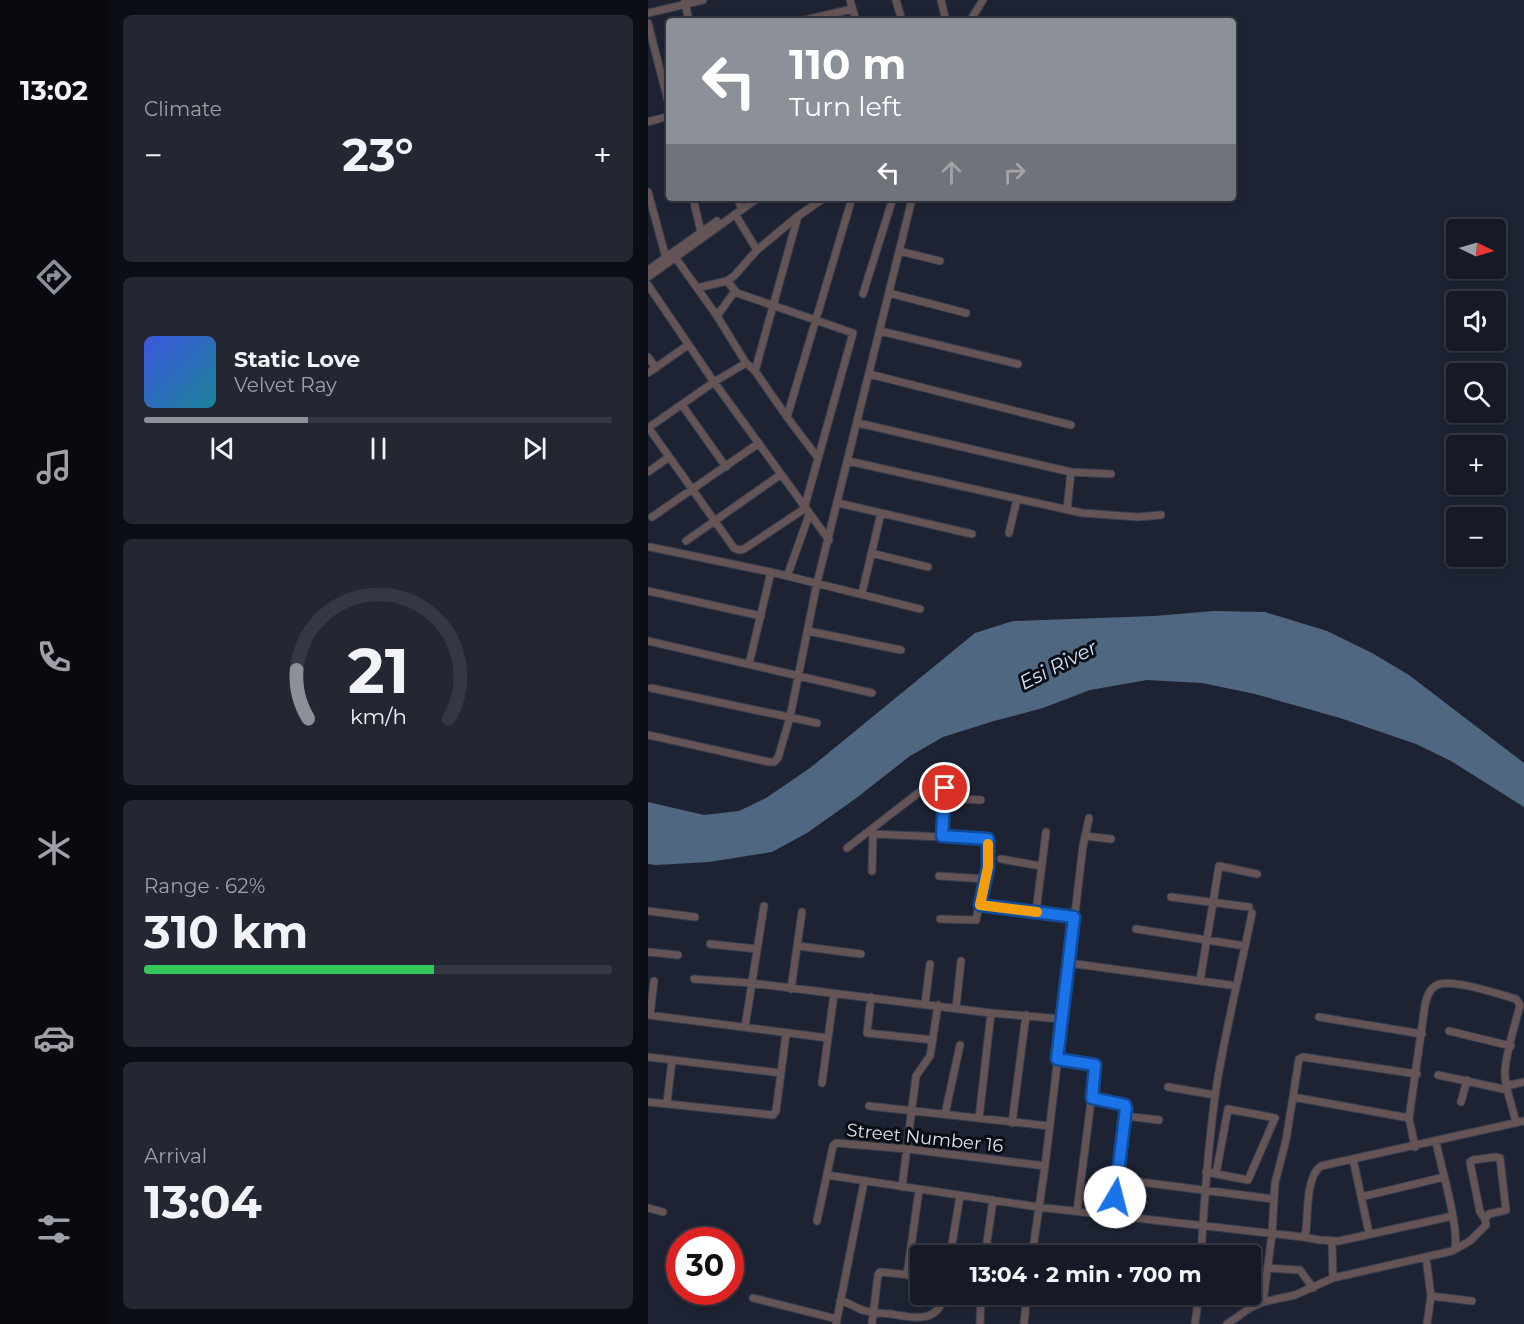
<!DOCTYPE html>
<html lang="en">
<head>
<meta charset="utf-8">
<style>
	body { margin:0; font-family:Montserrat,sans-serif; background:#232732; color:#f1f3f6; height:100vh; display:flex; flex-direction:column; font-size:22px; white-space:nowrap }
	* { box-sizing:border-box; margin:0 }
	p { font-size:20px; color:#9ea1a7 }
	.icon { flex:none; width:33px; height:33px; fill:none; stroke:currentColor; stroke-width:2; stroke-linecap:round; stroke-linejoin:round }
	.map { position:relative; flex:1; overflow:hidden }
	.sheet { display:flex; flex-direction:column; gap:15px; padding:15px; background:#0c0e15; width:540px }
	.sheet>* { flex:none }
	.guide { position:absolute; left:18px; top:18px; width:570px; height:183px; border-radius:6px; box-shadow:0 3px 9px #0003,0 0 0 2px #353843; background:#8c9099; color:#fff; overflow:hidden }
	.needle { width:39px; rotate:95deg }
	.buttons { position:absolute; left:798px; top:219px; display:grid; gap:12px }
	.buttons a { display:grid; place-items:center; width:60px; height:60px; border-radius:6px; background:#161a26; box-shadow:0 3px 9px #0003,0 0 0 2px #353843; font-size:30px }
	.speed { position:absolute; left:18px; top:1227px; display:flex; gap:12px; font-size:30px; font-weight:700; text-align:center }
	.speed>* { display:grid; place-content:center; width:78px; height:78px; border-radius:50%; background:#161a26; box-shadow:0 3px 9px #0003,0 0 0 2px #353843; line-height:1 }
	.speed .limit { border:9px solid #d22; background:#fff; color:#111 }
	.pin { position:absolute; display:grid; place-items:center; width:51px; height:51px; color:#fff; margin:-26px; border:3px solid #fff; border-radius:50%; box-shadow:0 2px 6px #0007 }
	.me { position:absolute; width:66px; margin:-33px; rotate:8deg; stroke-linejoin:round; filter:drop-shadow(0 0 4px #0008) }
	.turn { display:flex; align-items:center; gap:21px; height:126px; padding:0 24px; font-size:27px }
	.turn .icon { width:78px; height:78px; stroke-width:2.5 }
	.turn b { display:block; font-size:42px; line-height:51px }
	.lanes { display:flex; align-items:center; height:57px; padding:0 24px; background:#0003; justify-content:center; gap:30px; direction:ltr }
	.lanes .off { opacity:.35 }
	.big { font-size:45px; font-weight:700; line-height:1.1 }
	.sheet .tile { flex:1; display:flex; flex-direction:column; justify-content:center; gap:9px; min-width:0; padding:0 21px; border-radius:9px; background:#232732 }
	.sheet .dial { align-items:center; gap:0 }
	.dial svg { height:156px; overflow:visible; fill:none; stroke:#353843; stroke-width:7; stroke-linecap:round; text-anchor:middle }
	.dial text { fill:#f1f3f6; stroke:none }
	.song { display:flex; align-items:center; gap:18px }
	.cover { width:72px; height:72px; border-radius:9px; background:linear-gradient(135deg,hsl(230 70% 55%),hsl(190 70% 35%)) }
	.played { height:6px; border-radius:3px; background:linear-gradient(90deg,#8c9099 35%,#353843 35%) }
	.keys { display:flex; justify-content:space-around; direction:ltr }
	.heat { display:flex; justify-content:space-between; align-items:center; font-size:33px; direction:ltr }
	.charge { height:9px; border-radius:4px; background:linear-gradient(90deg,#34c759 62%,#353843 0) }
	.trip { position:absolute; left:262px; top:1245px; width:351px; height:60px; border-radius:6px; background:#161a26; box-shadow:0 3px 9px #0003,0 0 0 2px #353843; font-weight:700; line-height:60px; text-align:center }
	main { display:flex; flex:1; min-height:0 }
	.menu { display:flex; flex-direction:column; width:108px; justify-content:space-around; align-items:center; background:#090a0f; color:#9ea1a7 }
	.menu .icon { width:42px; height:42px }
	.menu .on { color:#8c9099 }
	.menu b { font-size:27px; color:#f1f3f6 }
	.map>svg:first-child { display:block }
	.water { fill:#506781 }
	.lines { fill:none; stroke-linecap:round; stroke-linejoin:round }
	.minor-casing { stroke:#393e4d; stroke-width:9 }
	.minor { stroke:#645455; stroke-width:7 }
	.route-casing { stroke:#114b97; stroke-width:15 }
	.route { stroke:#1a73e8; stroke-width:10 }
	.slow { stroke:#f59e0b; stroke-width:10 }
	.labels { text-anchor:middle; stroke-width:6; stroke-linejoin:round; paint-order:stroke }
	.street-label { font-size:18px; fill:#dfe3ed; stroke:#0a0d14 }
	.water-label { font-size:20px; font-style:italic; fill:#d3e3f7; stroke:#0a0d14 }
</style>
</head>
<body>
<main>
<nav class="menu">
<b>13:02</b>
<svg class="icon on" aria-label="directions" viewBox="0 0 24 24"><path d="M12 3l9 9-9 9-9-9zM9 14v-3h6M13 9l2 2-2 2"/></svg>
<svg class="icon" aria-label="music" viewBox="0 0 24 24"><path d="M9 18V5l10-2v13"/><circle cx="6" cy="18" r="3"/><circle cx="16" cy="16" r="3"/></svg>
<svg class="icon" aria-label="phone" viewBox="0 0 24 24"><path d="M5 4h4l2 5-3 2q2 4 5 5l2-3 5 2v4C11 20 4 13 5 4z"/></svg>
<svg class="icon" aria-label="climate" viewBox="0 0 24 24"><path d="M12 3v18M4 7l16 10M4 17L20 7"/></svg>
<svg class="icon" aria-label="car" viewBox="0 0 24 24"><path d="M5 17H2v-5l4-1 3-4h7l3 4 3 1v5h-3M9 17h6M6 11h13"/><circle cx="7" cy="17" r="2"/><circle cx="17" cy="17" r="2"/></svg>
<svg class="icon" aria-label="filters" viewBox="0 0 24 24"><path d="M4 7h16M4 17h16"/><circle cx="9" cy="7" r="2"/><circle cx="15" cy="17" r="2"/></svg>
</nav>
<section class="sheet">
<div class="tile"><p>Climate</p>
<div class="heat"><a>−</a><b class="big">23°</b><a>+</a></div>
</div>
<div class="tile">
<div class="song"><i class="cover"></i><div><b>Static Love</b><p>Velvet Ray</p></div></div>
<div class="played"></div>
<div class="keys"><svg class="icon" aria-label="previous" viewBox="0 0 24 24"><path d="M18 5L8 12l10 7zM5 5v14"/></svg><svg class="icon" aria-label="pause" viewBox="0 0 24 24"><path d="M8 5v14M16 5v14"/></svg><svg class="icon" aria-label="next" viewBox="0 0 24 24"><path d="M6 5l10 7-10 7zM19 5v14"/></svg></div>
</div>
<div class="tile dial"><svg viewBox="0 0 100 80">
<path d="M14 69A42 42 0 1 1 86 69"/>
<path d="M14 69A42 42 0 0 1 8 44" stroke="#8c9099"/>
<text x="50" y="56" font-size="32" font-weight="700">21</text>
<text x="50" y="72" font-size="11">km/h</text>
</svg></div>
<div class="tile"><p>Range · 62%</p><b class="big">310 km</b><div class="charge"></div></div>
<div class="tile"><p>Arrival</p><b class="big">13:04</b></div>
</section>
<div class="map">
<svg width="876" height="1324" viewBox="0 0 876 1324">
	<rect width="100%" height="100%" fill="#1e2333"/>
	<path class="water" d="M566,611L617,612L679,631L724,653L761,675L876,763V807L803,761L768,744L692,718L607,694L554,683L499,680L442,690L395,708L346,721L295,737L262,756L207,799L159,833L124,852L61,862L8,865L0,864V802L56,815L91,811L118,798L162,768L327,633L365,621L506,616Z"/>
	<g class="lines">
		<g class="minor-casing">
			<path id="minor" d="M202,0L208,21
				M248,0L254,21
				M293,0L298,21
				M37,2L41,21
				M0,13L55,0
				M153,21L204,9
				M322,21L335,0
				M0,23L21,105
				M0,122L21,116
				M0,192L18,258
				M45,198L53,232
				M90,198L92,205
				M87,214L109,250
				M251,251L292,261
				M27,257L69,316L98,363
				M0,270L69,221
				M0,277L110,198
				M0,285L66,382L181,540
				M49,288L79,281L86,276L109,250L150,216L176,198
				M241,293L318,313
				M215,294L245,198
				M69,316L87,291
				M232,331L370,364
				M0,357L8,368
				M107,371L150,216
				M0,373L40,345
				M221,374L423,425
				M34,405L78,467
				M139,417L204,198
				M210,423L423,472L463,474
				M0,427L86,548L91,550L96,549L156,509L205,333L89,293L79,281
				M0,428L66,382L98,363L107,371L139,417L170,458
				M200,461L434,513L490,517L513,515
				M0,472L21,457
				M190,503L324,534
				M419,510L423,472
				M4,517L111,443
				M361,533L369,499
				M38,541L132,475
				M2,547L123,572L272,609
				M223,553L280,567
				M141,571L161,515
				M0,591L113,616
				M214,593L233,513
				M160,631L253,650
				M0,641L224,693
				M101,664L123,572
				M3,688L169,723
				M0,735L121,762H126L130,758L142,717L169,583L263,203
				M296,798L333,800
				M224,832L225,834L224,871
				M225,834L341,839L340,867L331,905L426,917
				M437,836L463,839
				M199,848L274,790L297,779L294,836
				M353,859L393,866
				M291,876L338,879
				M523,897L601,907
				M0,911L47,917
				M388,912L398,832
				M292,919L328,920L331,905
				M488,929L591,945
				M62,944L109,949
				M150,946L213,954
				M0,952L30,955
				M421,963L552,981L571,866L609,874
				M46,979L103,983L343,1013L414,1019
				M552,981L582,985
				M143,989L154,912
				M223,997L219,1033L285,1040
				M277,1004L282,964
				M308,1008L313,961
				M0,1015L180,1038
				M2,1015L6,981
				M671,1017L774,1034
				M97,1027L116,906
				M801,1031L863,1046
				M0,1057L133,1073
				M409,1059L443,1063L447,1065V1070L429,1211
				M790,1075L860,1090
				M174,1083L186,994
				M858,1086L876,1082
				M520,1087L567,1095
				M645,1097L761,1118
				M444,1098L473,1103L478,1108L464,1216
				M0,1102L125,1115L128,1111L138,1034
				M813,1102L819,1080
				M19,1103L24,1060
				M221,1106L401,1126
				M297,1114L312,1045
				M477,1116L511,1120
				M331,1118L343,1013
				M364,1123L378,1015
				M788,1142C793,1167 811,1226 807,1248
				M767,1147L761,1118L777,1005C779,997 781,989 789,985C804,978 850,994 868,999L872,1005C868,1022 856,1058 857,1074C857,1090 865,1107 868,1123
				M705,1159L721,1233
				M558,1172L600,1180L627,1118L580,1109L568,1174
				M179,1175L390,1207L655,1237L672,1240L691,1241L805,1216
				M469,1179L625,1199
				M254,1187L268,1076L282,1056L290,1005
				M713,1197L796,1177
				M0,1208L15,1212
				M169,1221L185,1146L188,1143L260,1149L397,1166
				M655,1237L658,1231C660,1213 658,1176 673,1166L876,1121
				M684,1242L685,1278
				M302,1256L312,1196
				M337,1256L345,1200
				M384,1256L397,1166L435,846L441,818
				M553,1256C556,1202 560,1150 567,1096C576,1034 592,974 604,913
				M778,1257L783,1296L779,1324
				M619,1268L652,1270L665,1288
				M259,1275L271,1190
				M783,1296L824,1301
				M105,1298L189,1319
				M192,1301C201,1302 206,1307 214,1310C223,1313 233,1313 243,1314C266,1318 291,1324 296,1294
				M615,1302L624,1234L627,1183L638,1140L651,1059L655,1057L769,1074
				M188,1324L216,1182
				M224,1324L230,1275L232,1272L273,1276
				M332,1324L333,1294
				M376,1324L379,1294
				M547,1324L551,1294
				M579,1324L602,1308L615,1302L647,1295L685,1278L804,1251L822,1241L838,1225L837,1219L841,1214L858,1210L852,1158L848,1157L825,1160L822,1162L832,1212L837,1219"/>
		</g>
		<use href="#minor" class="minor"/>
	</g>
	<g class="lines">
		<g class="route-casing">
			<path id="route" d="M297,788L294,836L340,839V867L332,905L426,917L409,1059L447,1065L444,1098L477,1105L478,1108L467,1197"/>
		</g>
		<use href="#route" class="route"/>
		<path class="slow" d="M340,844V867L332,905L389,912"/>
	</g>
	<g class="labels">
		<g class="street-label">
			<text transform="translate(277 1138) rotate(6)" y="6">Street Number 16</text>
		</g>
		<g class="water-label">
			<text transform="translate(410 665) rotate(-27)" y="7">Esi River</text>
		</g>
	</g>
</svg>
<div class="buttons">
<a><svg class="needle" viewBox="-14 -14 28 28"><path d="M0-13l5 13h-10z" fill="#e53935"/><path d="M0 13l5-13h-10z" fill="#9ea1a7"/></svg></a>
<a><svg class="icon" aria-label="sound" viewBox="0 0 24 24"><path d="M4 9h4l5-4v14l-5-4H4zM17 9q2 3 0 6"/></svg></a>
<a><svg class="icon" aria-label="search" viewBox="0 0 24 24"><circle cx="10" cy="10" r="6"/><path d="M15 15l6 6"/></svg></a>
<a>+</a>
<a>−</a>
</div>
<div class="speed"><div class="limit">30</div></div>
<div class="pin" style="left:297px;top:788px;background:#d93025"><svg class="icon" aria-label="arrive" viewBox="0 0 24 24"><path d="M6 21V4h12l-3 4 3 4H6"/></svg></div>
<svg class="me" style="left:467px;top:1197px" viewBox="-20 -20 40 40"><circle r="19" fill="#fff"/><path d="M0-13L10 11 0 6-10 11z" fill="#1a73e8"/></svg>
<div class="trip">13:04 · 2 min · 700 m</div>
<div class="guide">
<div class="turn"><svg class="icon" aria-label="left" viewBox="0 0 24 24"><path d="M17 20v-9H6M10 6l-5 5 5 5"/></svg><div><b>110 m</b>Turn left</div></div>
<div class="lanes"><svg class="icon" aria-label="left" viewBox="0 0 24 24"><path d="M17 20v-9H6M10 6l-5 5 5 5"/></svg><svg class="icon off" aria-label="ahead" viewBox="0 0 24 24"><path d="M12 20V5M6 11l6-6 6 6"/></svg><svg class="icon off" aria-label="right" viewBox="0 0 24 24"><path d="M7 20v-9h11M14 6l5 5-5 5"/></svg></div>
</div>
</div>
</main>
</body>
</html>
